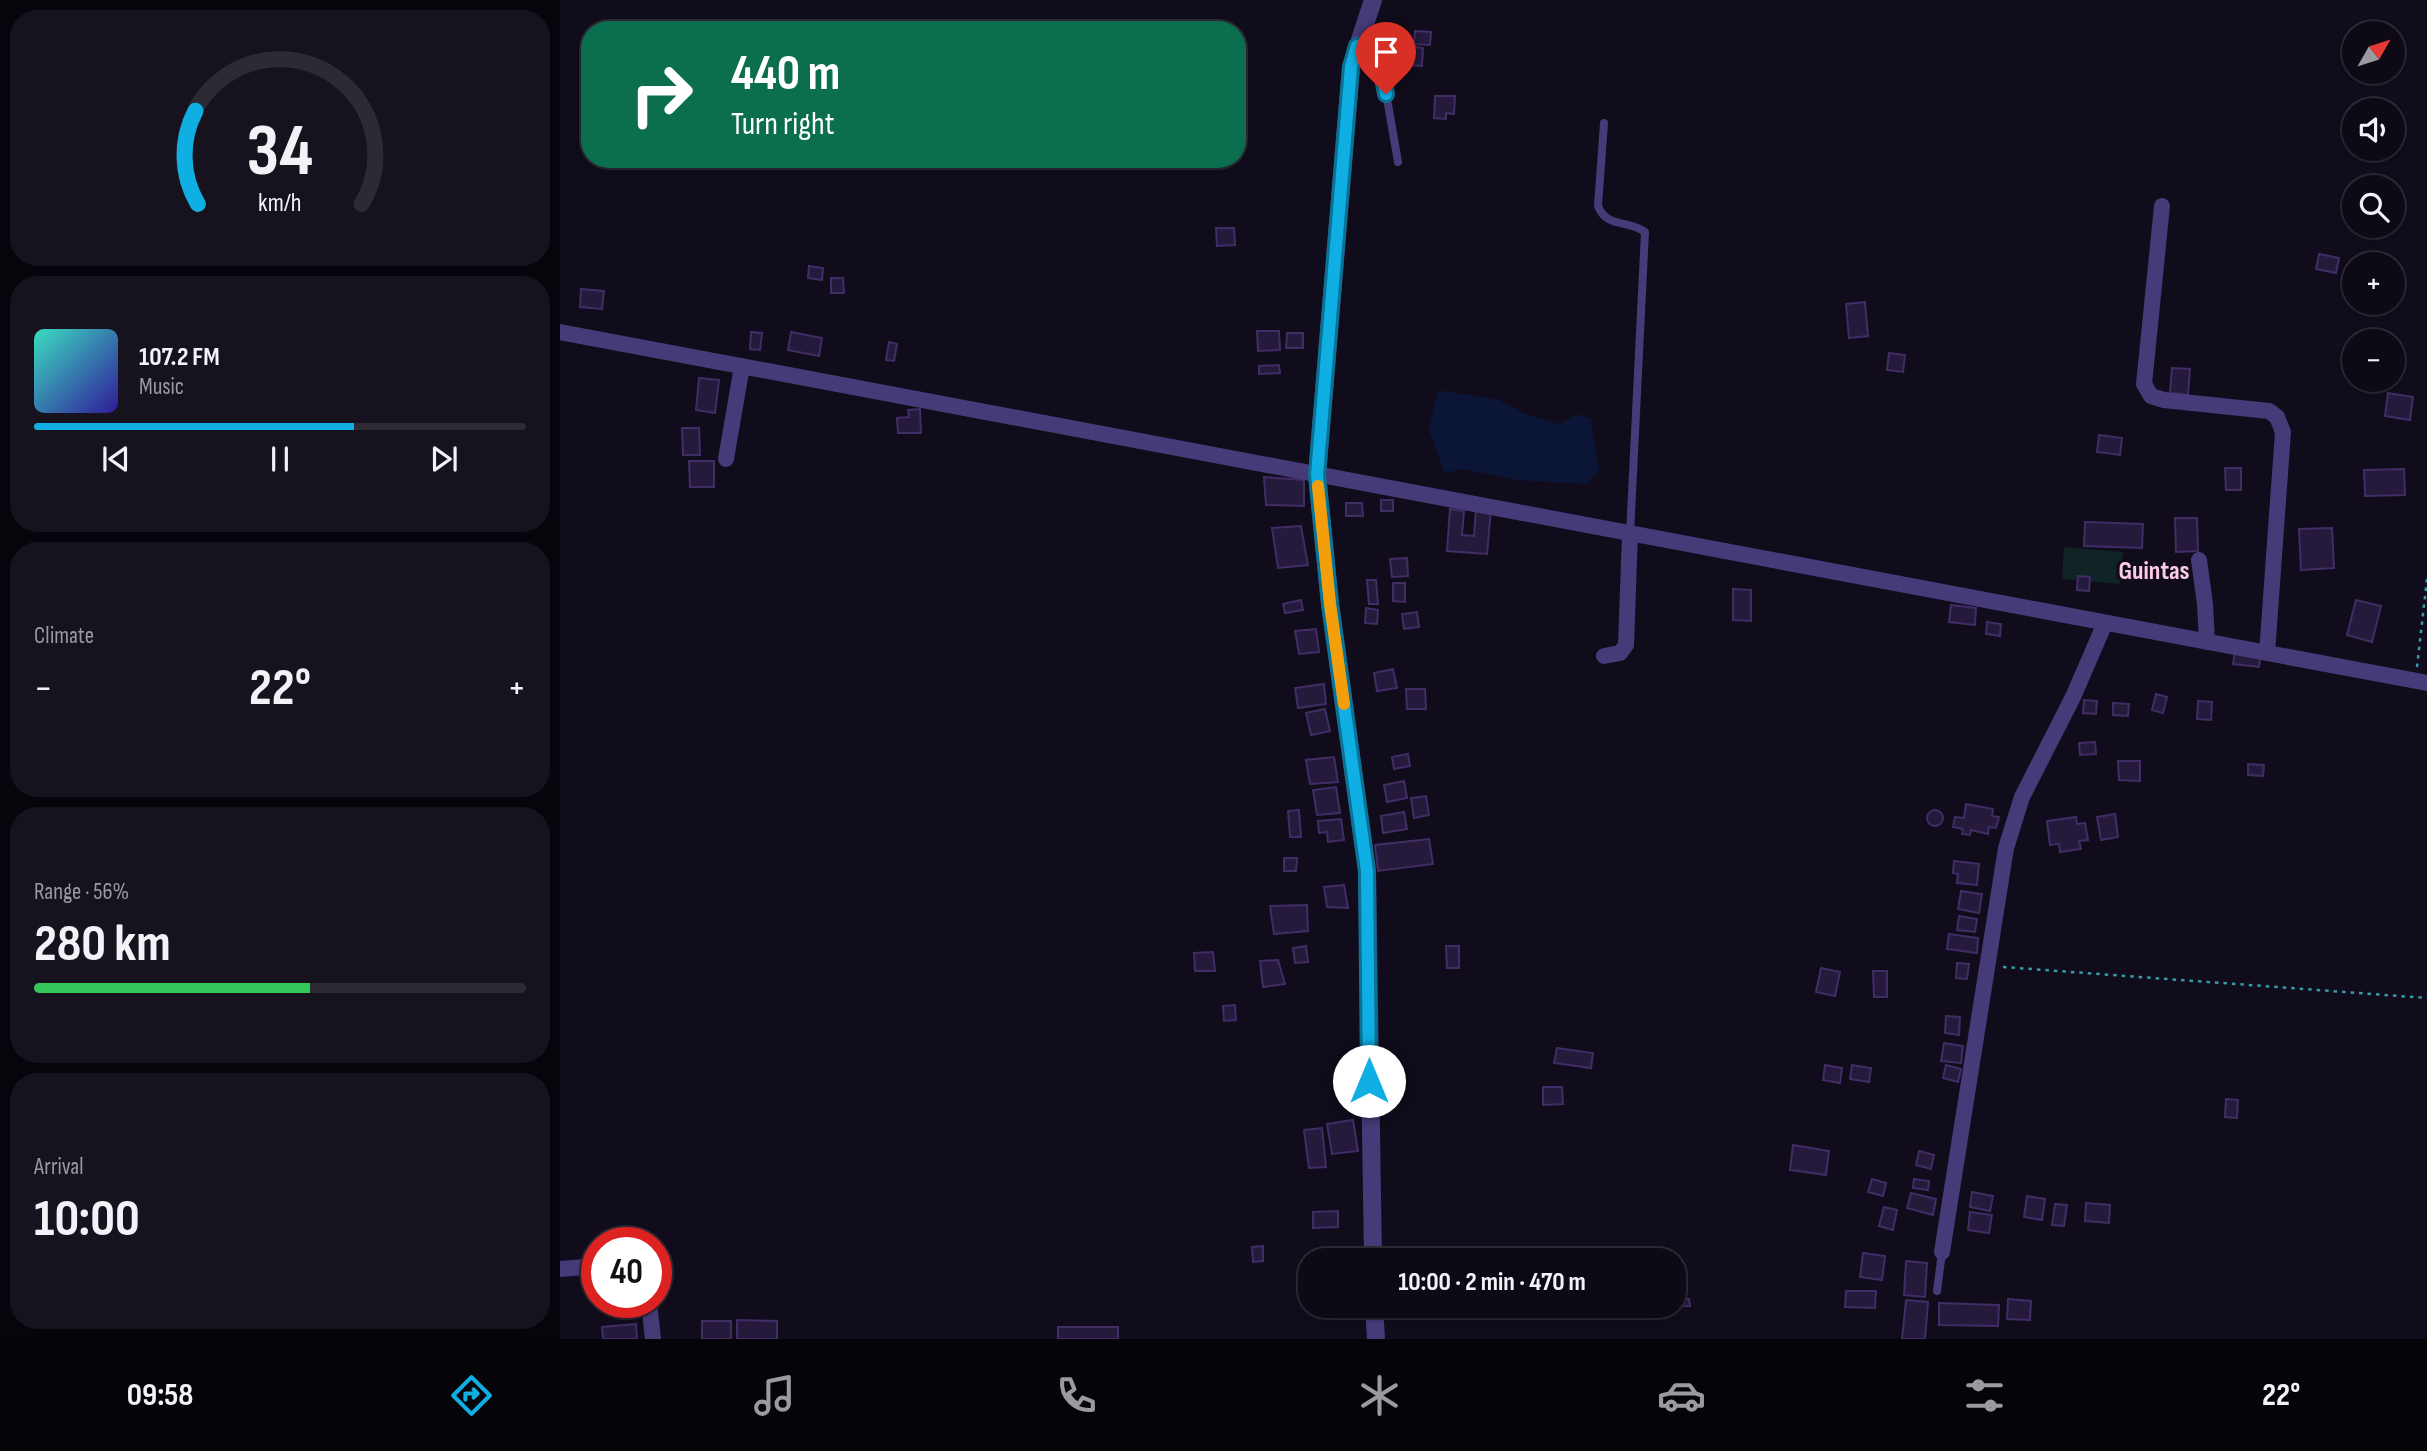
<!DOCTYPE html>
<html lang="en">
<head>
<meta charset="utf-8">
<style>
	body { margin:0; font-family:"Sofia Sans Condensed",sans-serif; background:#16121e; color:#f1f3f6; height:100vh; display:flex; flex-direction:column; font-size:26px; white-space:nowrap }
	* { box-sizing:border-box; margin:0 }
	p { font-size:23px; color:#9a9aa0 }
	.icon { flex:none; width:38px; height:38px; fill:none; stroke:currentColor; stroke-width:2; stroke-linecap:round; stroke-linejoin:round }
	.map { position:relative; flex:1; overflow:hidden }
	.side { display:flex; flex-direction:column; gap:10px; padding:10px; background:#07050c; width:560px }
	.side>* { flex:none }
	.top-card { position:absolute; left:21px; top:21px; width:665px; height:147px; border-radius:28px; box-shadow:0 2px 5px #0004,0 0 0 2px #2d2a34; background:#0b6e4f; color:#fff; overflow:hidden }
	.needle { width:46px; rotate:51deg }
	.fabs { position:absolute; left:1782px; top:21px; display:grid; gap:14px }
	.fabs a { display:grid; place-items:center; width:63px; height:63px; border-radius:50%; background:#0d0915; box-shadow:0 2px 5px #0004,0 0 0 2px #2d2a34; font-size:35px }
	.speed { position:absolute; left:21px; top:1227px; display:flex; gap:14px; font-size:35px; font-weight:700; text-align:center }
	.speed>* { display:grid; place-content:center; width:91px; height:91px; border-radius:50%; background:#0d0915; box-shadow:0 2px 5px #0004,0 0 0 2px #2d2a34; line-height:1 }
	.speed .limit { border:10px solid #d22; background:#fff; color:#111 }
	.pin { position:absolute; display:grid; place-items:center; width:60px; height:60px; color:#fff; margin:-72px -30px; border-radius:50% 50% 50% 0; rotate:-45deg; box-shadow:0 0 7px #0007 }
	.pin .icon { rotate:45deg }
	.me { position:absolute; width:77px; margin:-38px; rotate:0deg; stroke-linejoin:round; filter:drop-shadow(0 0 5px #0008) }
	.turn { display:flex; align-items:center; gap:24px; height:147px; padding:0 35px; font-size:32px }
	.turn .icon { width:91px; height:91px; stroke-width:2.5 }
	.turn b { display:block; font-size:49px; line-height:60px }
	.big { font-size:52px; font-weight:700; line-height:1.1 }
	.side .tile { flex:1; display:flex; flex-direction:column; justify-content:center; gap:10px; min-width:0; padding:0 24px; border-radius:28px; background:#16121e }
	.side .dial { align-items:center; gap:0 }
	.dial svg { height:182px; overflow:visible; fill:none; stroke:#2d2a34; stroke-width:7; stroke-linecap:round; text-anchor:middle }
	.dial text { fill:#f1f3f6; stroke:none }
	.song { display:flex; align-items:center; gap:21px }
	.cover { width:84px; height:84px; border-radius:10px; background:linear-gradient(135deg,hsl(170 70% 55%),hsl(250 70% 35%)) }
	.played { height:7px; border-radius:4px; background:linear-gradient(90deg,#0fafe3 65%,#2d2a34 65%) }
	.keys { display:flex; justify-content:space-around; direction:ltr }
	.heat { display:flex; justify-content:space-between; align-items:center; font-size:38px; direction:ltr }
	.charge { height:10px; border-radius:5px; background:linear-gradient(90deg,#34c759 56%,#2d2a34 0) }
	.trip { position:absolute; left:738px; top:1248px; width:388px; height:70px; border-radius:28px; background:#0d0915; box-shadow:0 2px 5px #0004,0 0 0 2px #2d2a34; font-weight:700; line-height:70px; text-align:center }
	.dock { display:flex; height:112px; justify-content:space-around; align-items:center; background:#050408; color:#9a9aa0 }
	.dock .icon { width:49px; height:49px }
	.dock .active { color:#0fafe3 }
	.dock b { font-size:32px; color:#f1f3f6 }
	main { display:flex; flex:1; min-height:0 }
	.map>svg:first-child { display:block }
	.green { fill:#102325 }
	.water { fill:#0b1536 }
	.building { fill:#251a3b; stroke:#412d66; stroke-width:2 }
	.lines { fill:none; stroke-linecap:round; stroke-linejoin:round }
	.path { stroke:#349ca6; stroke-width:2.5; stroke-dasharray:3.5 5; stroke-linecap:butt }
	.service { stroke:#463a78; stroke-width:8 }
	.minor { stroke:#463a78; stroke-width:16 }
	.tertiary { stroke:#463a78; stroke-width:18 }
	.route-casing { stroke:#0a7294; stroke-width:18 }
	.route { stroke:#0fafe3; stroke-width:12 }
	.slow { stroke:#f59e0b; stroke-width:12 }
	.labels { text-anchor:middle; stroke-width:7; stroke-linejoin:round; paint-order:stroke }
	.quarter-label { font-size:26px; font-weight:bold; fill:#fccce4; stroke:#110c1c }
</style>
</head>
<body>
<main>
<section class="side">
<div class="tile dial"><svg viewBox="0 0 100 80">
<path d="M14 69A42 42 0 1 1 86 69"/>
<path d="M14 69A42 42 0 0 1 13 28" stroke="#0fafe3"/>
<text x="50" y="56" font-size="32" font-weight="700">34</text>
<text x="50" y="72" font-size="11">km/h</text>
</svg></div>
<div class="tile">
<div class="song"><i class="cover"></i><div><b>107.2 FM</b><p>Music</p></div></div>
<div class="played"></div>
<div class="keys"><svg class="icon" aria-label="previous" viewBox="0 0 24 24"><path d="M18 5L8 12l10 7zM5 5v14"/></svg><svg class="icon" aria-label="pause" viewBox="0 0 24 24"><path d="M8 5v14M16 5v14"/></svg><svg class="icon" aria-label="next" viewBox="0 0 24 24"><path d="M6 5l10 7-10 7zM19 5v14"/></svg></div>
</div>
<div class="tile"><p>Climate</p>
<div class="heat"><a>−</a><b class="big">22°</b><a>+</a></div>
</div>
<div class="tile"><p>Range · 56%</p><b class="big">280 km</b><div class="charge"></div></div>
<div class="tile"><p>Arrival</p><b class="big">10:00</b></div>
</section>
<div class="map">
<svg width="1867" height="1339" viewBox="0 0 1867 1339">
	<rect width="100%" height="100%" fill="#110c1c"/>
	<path class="green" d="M1504,547L1563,552L1560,584L1502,579Z"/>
	<path class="water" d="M878,390L939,400L965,414L999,424L1018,414L1031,419L1039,471L1026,484L957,480L902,469L885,473L869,430Z"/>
	<path class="building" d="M825,26L836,27L835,41L825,40Z
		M855,31L871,32L870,45L854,44Z
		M848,46L863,48L862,66L847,65Z
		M875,96H895L894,114L886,113V119L874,118Z
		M656,228H674L675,245L657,246Z
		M1759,254L1779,258L1776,273L1756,269Z
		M249,266L263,268L262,280L248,278Z
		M271,278H283L284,293H271Z
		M21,289L44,291L42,309L20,307Z
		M1305,302L1308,336L1289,338L1286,304Z
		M697,331H719L720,350L698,351Z
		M191,332L202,333L200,350L190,349Z
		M231,332L262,338L259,356L228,350Z
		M727,333H743V348H726Z
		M329,342L337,344L334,361L326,360Z
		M1329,353L1345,355L1343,372L1327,370Z
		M719,365L720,373L699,374V366Z
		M1612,368L1630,369L1628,395L1610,393Z
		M139,378L159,380L155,413L136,410Z
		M1828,393L1853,397L1850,420L1825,416Z
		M360,409L361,433H338L337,418L349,417L348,410Z
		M122,428H139L140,455H123Z
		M1539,435L1562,438L1560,455L1537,452Z
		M129,461H154V487H130Z
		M1665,468H1681V490H1666Z
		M1844,469L1845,495L1805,496L1804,470Z
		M704,477L744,480V506L706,505Z
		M821,500H833V511H821Z
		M786,503H802L803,516H786Z
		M916,508L931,509L927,554L887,551L890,509L904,511L902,535L914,536Z
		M1615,518H1637L1638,551L1616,552Z
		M1525,522L1583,524L1582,548L1524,546Z
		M741,526L748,565L718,568L712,528Z
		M1772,528L1774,568L1741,570L1739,529Z
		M847,558L848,576L832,577L830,559Z
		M1518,576L1530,577L1529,591L1517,590Z
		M807,580H816L818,604H809Z
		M833,583H845V602L833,601Z
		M1173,589L1191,590V621L1173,620Z
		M741,600L743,610L725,613L723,604Z
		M1796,600L1821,606L1812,642L1787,635Z
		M1391,605L1416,608L1415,625L1389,622Z
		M806,608L818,610L817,624L805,623Z
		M857,612L859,627L844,629L842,614Z
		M1427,622L1441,624L1440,636L1426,634Z
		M756,629L759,652L739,654L735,631Z
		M1675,650L1701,652L1699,667L1673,664Z
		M833,669L837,688L817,691L814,673Z
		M764,684L766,704L738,708L735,688Z
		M846,689H865L866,709H847Z
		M1596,694L1607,697L1603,713L1592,710Z
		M1524,700L1537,701L1536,714L1523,713Z
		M1638,701L1652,702L1651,720L1637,719Z
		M1553,703L1569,704L1568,716L1553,715Z
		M765,709L770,731L751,735L746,713Z
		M1535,742L1536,754L1520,755L1519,743Z
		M848,754L850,766L834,769L832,757Z
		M774,757L778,782L750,784L746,760Z
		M1558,761H1580V781L1559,780Z
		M1688,764L1704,765L1703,776L1688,775Z
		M844,781L847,798L827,802L824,785Z
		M776,787L780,813L757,815L753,790Z
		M866,796L869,815L854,818L851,798Z
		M1406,804L1433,809L1432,816L1439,817L1436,828L1429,827L1428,834L1411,830L1410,835L1402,834L1403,829L1393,827L1395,817L1404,818Z
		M739,810L741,837H730L728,811Z
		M1367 818a8 8 0 1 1 16 0a8 8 0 1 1-16 0Z
		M844,812L847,829L823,833L821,816Z
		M1555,814L1558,837L1541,840L1537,817Z
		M1516,817L1517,824L1525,823L1528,840L1519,841L1521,849L1500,852L1499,844L1490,845L1487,821Z
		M781,819L784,840L768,842L767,832L759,833L758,821Z
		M869,839L873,864L818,871L815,845Z
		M724,858H737L736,871H724Z
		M1394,861L1419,864L1417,885L1397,883L1398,874L1393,873Z
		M784,885L788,908L767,907L764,887Z
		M1401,891L1422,894L1419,913L1398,909Z
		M747,905L748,931L714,934L710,906Z
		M1399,916L1417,919L1415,932L1397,930Z
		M1389,934L1418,938L1417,953L1387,949Z
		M746,946L748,962L735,963L733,948Z
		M886,946H899V968H887Z
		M653,952L655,971H635L634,953Z
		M718,960L725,984L703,987L700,961Z
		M1397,963L1409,964L1407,979L1396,978Z
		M1261,968L1280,972L1275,996L1256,992Z
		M1313,971H1327V997H1314Z
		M675,1005L676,1020L664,1021L663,1006Z
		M1386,1016L1400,1017L1399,1035L1385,1033Z
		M1384,1043L1403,1046L1401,1063L1381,1061Z
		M997,1048L1033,1053L1031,1068L994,1063Z
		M1265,1065L1282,1068L1280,1083L1263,1080Z
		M1292,1065L1311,1068L1309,1082L1290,1079Z
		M1386,1065L1401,1069L1398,1082L1383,1078Z
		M983,1087H1002L1003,1104L983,1105Z
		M1666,1099L1678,1100L1677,1118L1665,1117Z
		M793,1120L798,1151L772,1154L767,1124Z
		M762,1128L766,1167L749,1168L744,1130Z
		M1233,1145L1269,1151L1266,1175L1230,1170Z
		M1359,1151L1374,1155L1371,1169L1356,1165Z
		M1312,1179L1326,1183L1323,1196L1308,1192Z
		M1354,1179L1369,1181L1368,1190L1353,1188Z
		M1412,1192L1433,1196L1430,1211L1410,1207Z
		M1351,1193L1376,1199L1373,1215L1347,1208Z
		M1467,1196L1485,1199L1482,1220L1464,1217Z
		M1526,1203L1550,1205L1549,1223L1525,1221Z
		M1495,1204L1507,1205L1504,1226L1492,1225Z
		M1324,1207L1337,1210L1333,1230L1319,1226Z
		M778,1211V1227L753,1228V1212Z
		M1410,1212L1432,1215L1429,1233L1408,1230Z
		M703,1246V1261L693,1262L692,1247Z
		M1303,1253L1325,1256L1322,1280L1300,1277Z
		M1346,1261L1367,1263L1365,1297L1344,1295Z
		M1286,1291H1316L1315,1308L1285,1307Z
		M1115,1299H1129L1130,1306L1080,1307L1115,1306Z
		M1448,1299L1471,1301L1470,1320L1447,1319Z
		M1346,1300L1368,1302L1365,1339H1342Z
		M1379,1303L1439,1305L1438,1326L1379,1325Z
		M177,1320L217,1321V1339H177Z
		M142,1321H171V1339H142Z
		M76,1324L77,1339H43L42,1327Z
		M498,1327H558V1339H498Z"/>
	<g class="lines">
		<path class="path" d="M1857,667L1867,579
			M1443,967L1867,998"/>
		<path class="service" d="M797,46L813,55L821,64L838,162
			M814,57L843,55
			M1044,123L1038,206C1047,229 1068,219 1085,232L1070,534
			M1377,1291L1382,1252"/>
		<path class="minor" d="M1602,206L1584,384L1591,396L1604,400L1709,411L1717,417L1723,432L1707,653
			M0,332L1867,683
			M166,459L182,366
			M1639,560L1645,604L1647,642
			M1044,656L1060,653L1066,645L1070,534
			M1382,1252L1446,848L1462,797L1513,697L1545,623
			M0,1269L37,1266
			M89,1302L93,1339"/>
		<path class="tertiary" d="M813,1260L807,871L770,604L757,475L791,67L813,0
			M814,1306L816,1339"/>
	</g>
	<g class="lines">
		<g class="route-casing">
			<path id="route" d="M809,1081L807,871L770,604L757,475L791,67L797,46C820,59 822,70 826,94"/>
		</g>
		<use href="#route" class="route"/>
		<path class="slow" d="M758,486L770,604L784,704"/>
	</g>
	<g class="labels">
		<g class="quarter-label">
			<text x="1594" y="579">Guintas</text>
		</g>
	</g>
</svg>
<div class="fabs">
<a><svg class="needle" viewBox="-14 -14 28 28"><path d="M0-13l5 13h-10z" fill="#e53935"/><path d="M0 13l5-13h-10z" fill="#9a9aa0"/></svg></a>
<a><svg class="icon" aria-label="sound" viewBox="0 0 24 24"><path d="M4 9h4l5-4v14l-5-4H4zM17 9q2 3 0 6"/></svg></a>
<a><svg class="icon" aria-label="search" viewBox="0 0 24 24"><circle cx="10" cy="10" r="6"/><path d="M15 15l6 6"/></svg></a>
<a>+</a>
<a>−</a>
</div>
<div class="speed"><div class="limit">40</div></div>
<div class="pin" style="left:826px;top:94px;background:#d93025"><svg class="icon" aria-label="arrive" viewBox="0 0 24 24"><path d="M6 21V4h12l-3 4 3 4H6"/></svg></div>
<svg class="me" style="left:809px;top:1081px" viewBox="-20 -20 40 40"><circle r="19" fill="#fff"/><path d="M0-13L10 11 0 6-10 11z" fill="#0fafe3"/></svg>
<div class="trip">10:00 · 2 min · 470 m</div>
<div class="top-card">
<div class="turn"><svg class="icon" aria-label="right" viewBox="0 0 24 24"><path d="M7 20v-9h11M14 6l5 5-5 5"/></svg><div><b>440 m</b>Turn right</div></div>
</div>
</div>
</main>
<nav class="dock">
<b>09:58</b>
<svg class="icon active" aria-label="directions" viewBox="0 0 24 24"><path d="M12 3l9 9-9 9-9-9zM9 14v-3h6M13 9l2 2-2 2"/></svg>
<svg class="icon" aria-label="music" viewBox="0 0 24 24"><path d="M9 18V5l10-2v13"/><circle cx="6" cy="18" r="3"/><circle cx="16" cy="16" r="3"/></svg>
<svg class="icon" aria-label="phone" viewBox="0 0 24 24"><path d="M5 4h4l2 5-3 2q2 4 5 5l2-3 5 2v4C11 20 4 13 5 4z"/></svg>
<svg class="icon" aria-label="climate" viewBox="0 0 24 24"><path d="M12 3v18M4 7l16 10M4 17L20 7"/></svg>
<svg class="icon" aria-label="car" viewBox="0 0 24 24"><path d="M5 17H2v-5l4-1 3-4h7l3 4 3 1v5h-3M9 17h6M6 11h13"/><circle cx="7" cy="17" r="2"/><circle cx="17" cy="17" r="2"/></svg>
<svg class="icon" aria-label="filters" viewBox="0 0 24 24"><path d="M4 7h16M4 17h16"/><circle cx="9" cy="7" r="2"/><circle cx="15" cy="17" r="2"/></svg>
<b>22°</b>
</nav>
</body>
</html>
